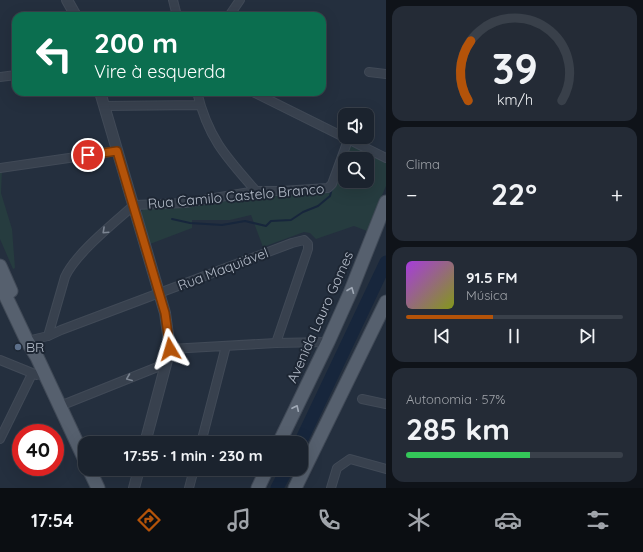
<!DOCTYPE html>
<html lang="pt">
<head>
<meta charset="utf-8">
<style>
	body { margin:0; font-family:Quicksand,sans-serif; background:#242b36; color:#f1f3f6; height:100vh; display:flex; flex-direction:column; font-size:15px; white-space:nowrap }
	* { box-sizing:border-box; margin:0 }
	p { font-size:13px; color:#a0a4aa }
	.icon { flex:none; width:22px; height:22px; fill:none; stroke:currentColor; stroke-width:2; stroke-linecap:round; stroke-linejoin:round }
	.map { position:relative; flex:1; overflow:hidden }
	.details { display:flex; flex-direction:column; gap:6px; padding:6px; background:#0f1319; width:257px }
	.details>* { flex:none }
	.hud { position:absolute; left:12px; top:12px; width:314px; height:84px; border-radius:12px; box-shadow:0 4px 16px #0002,0 0 0 1px #39404a; background:#0b6e4f; color:#fff; overflow:hidden }
	.fabs { position:absolute; left:338px; top:108px; display:grid; gap:8px }
	.fabs a { display:grid; place-items:center; width:36px; height:36px; border-radius:8px; background:#1b232e; box-shadow:0 4px 16px #0002,0 0 0 1px #39404a; font-size:20px }
	.speed { position:absolute; left:12px; top:424px; display:flex; gap:8px; font-size:20px; font-weight:700; text-align:center }
	.speed>* { display:grid; place-content:center; width:52px; height:52px; border-radius:50%; background:#1b232e; box-shadow:0 4px 16px #0002,0 0 0 1px #39404a; line-height:1 }
	.speed .limit { border:6px solid #d22; background:#fff; color:#111 }
	.pin { position:absolute; display:grid; place-items:center; width:34px; height:34px; color:#fff; margin:-17px; border:2px solid #fff; border-radius:50%; box-shadow:0 1px 4px #0007 }
	.me { position:absolute; width:44px; margin:-22px; rotate:353deg; stroke-linejoin:round; filter:drop-shadow(0 0 3px #0008) }
	.turn { display:flex; align-items:center; gap:14px; height:84px; padding:0 16px; font-size:18px }
	.turn .icon { width:52px; height:52px; stroke-width:2.5 }
	.turn b { display:block; font-size:28px; line-height:34px }
	.big { font-size:30px; font-weight:700; line-height:1.1 }
	.details .card { flex:1; display:flex; flex-direction:column; justify-content:center; gap:6px; min-width:0; padding:0 14px; border-radius:12px; background:#242b36 }
	.details .dial { align-items:center; gap:0 }
	.dial svg { height:104px; overflow:visible; fill:none; stroke:#39404a; stroke-width:7; stroke-linecap:round; text-anchor:middle }
	.dial text { fill:#f1f3f6; stroke:none }
	.song { display:flex; align-items:center; gap:12px }
	.cover { width:48px; height:48px; border-radius:6px; background:linear-gradient(135deg,hsl(280 70% 55%),hsl(70 70% 35%)) }
	.played { height:4px; border-radius:2px; background:linear-gradient(90deg,#b45309 40%,#39404a 40%) }
	.keys { display:flex; justify-content:space-around; direction:ltr }
	.heat { display:flex; justify-content:space-between; align-items:center; font-size:22px; direction:ltr }
	.charge { height:6px; border-radius:3px; background:linear-gradient(90deg,#34c759 57%,#39404a 0) }
	.trip { position:absolute; left:78px; top:436px; width:230px; height:40px; border-radius:12px; background:#1b232e; box-shadow:0 4px 16px #0002,0 0 0 1px #39404a; font-weight:700; line-height:40px; text-align:center }
	.tabs { display:flex; height:64px; justify-content:space-around; align-items:center; background:#0b0e12; color:#a0a4aa }
	.tabs .icon { width:28px; height:28px }
	.tabs .on { color:#b45309 }
	.tabs b { font-size:18px; color:#f1f3f6 }
	main { display:flex; flex:1; min-height:0 }
	.map>svg:first-child { display:block }
	.green { fill:#263c3f }
	.lines { fill:none; stroke-linecap:round; stroke-linejoin:round }
	.stream { stroke:#17263c; stroke-width:2 }
	.river { stroke:#17263c; stroke-width:13 }
	.minor-casing { stroke:#414a57; stroke-width:10 }
	.tertiary-casing { stroke:#414a57; stroke-width:12 }
	.primary-casing { stroke:#414a57; stroke-width:15 }
	.minor { stroke:#38414e; stroke-width:8 }
	.tertiary { stroke:#38414e; stroke-width:10 }
	.primary { stroke:#56606e; stroke-width:13 }
	.oneway { stroke:#7c8592 }
	.oneway2 { stroke:#a1aab7 }
	.route-casing { stroke:#753606; stroke-width:10 }
	.route { stroke:#b45309; stroke-width:7 }
	.service-dot { fill:#5c6f8a; stroke:#1d2633; stroke-width:1.5 }
	.labels { text-anchor:middle; stroke-width:4; stroke-linejoin:round; paint-order:stroke }
	.street-label { font-size:14px; fill:#b4bcc9; stroke:#1d2633 }
	.poi-label { font-size:14px; fill:#b4bcc9; stroke:#1d2633; text-anchor:start }
</style>
</head>
<body>
<main>
<div class="map">
<svg width="386" height="488" viewBox="0 0 386 488">
	<rect width="100%" height="100%" fill="#242f3e"/>
	<path class="green" d="M354,146L386,162V186L367,231L354,226L316,239L310,233L304,232L263,247L251,215L230,220H192V228L150,244L141,213L143,209L146,208L168,209L215,203L252,197L326,192L335,187L345,160V181H367V159H345L350,147Z
		M2,170L1,193L12,229L15,268L13,269L0,239V171Z"/>
	<g class="lines">
		<path class="stream" d="M172,219L190,223L222,225L245,221L266,226L271,221L291,220L303,212L318,206L330,196L332,188"/>
		<path class="river" d="M300,443L386,262
			M277,488L287,469"/>
		<g class="minor-casing">
			<path id="minor" d="M173,0L177,16
				M229,16L240,0
				M369,72L386,74
				M0,77L16,75
				M197,92C208,138 226,157 256,191
				M253,92L386,158
				M104,106L200,105
				M0,168L117,151
				M48,336L65,277C76,253 113,224 134,205L185,203L256,191H281L328,188L332,184L348,140
				M27,341L48,336L61,330L292,243L304,240L308,244V249L276,343
				M170,349L276,343L328,342
				M0,360L37,375
				M362,399L386,404
				M60,406L165,364
				M0,439L32,374
				M201,443L226,346
				M189,488L194,469
				M331,488L337,468L350,459L386,469"/>
		</g>
		<g class="tertiary-casing">
			<path id="tertiary" d="M67,0L76,16
				M100,92L165,313L170,349L145,443
				M134,488L139,469"/>
		</g>
		<g class="primary-casing">
			<path id="primary" d="M0,266L11,291
				M0,284L27,341L37,357L85,460
				M279,443L328,342L350,293L386,202
				M89,469L98,488
				M258,488L267,469
				M295,488L386,302"/>
		</g>
		<use href="#minor" class="minor"/>
		<use href="#tertiary" class="tertiary"/>
		<use href="#primary" class="primary"/>
	</g>
	<defs><path id="oneway-chevron" d="M-2-3.5L2.5 0L-2 3.5" fill="none" stroke-width="1.6" stroke-linecap="round" stroke-linejoin="round"/></defs>
	<g class="oneway">
		<use href="#oneway-chevron" transform="translate(105 231) rotate(137)"/>
		<use href="#oneway-chevron" transform="translate(129 378) rotate(158)"/>
	</g>
	<g class="oneway2">
		<use href="#oneway-chevron" transform="translate(351 290) rotate(-68)"/>
		<use href="#oneway-chevron" transform="translate(296 408) rotate(-65)"/>
	</g>
	<g class="lines">
		<g class="route-casing">
			<path id="route" d="M88,155L117,151L165,313L170,349"/>
		</g>
		<use href="#route" class="route"/>
	</g>
	<circle class="service-dot" cx="18" cy="347" r="4"/>
	<g class="labels">
		<g class="street-label">
			<text transform="translate(236 196) rotate(-5)" y="5">Rua Camilo Castelo Branco</text>
			<text transform="translate(223 269) rotate(-21)" y="5">Rua Maquiável</text>
			<text transform="translate(320 317) rotate(-66)" y="5">Avenida Lauro Gomes</text>
		</g>
		<g class="poi-label">
			<text x="26" y="352">BR</text>
		</g>
	</g>
</svg>
<div class="fabs">
<a><svg class="icon" aria-label="sound" viewBox="0 0 24 24"><path d="M4 9h4l5-4v14l-5-4H4zM17 9q2 3 0 6"/></svg></a>
<a><svg class="icon" aria-label="search" viewBox="0 0 24 24"><circle cx="10" cy="10" r="6"/><path d="M15 15l6 6"/></svg></a>
</div>
<div class="speed"><div class="limit">40</div></div>
<div class="pin" style="left:88px;top:155px;background:#d93025"><svg class="icon" aria-label="arrive" viewBox="0 0 24 24"><path d="M6 21V4h12l-3 4 3 4H6"/></svg></div>
<svg class="me" style="left:170px;top:349px" viewBox="-20 -20 40 40"><path d="M0-17L14 15 0 8-14 15z" fill="#b45309" stroke="#fff" stroke-width="4"/></svg>
<div class="trip">17:55 · 1 min · 230 m</div>
<div class="hud">
<div class="turn"><svg class="icon" aria-label="left" viewBox="0 0 24 24"><path d="M17 20v-9H6M10 6l-5 5 5 5"/></svg><div><b>200 m</b>Vire à esquerda</div></div>
</div>
</div>
<section class="details">
<div class="card dial"><svg viewBox="0 0 100 80">
<path d="M14 69A42 42 0 1 1 86 69"/>
<path d="M14 69A42 42 0 0 1 16 23" stroke="#b45309"/>
<text x="50" y="56" font-size="32" font-weight="700">39</text>
<text x="50" y="72" font-size="11">km/h</text>
</svg></div>
<div class="card"><p>Clima</p>
<div class="heat"><a>−</a><b class="big">22°</b><a>+</a></div>
</div>
<div class="card">
<div class="song"><i class="cover"></i><div><b>91.5 FM</b><p>Música</p></div></div>
<div class="played"></div>
<div class="keys"><svg class="icon" aria-label="previous" viewBox="0 0 24 24"><path d="M18 5L8 12l10 7zM5 5v14"/></svg><svg class="icon" aria-label="pause" viewBox="0 0 24 24"><path d="M8 5v14M16 5v14"/></svg><svg class="icon" aria-label="next" viewBox="0 0 24 24"><path d="M6 5l10 7-10 7zM19 5v14"/></svg></div>
</div>
<div class="card"><p>Autonomia · 57%</p><b class="big">285 km</b><div class="charge"></div></div>
</section>
</main>
<nav class="tabs">
<b>17:54</b>
<svg class="icon on" aria-label="directions" viewBox="0 0 24 24"><path d="M12 3l9 9-9 9-9-9zM9 14v-3h6M13 9l2 2-2 2"/></svg>
<svg class="icon" aria-label="music" viewBox="0 0 24 24"><path d="M9 18V5l10-2v13"/><circle cx="6" cy="18" r="3"/><circle cx="16" cy="16" r="3"/></svg>
<svg class="icon" aria-label="phone" viewBox="0 0 24 24"><path d="M5 4h4l2 5-3 2q2 4 5 5l2-3 5 2v4C11 20 4 13 5 4z"/></svg>
<svg class="icon" aria-label="climate" viewBox="0 0 24 24"><path d="M12 3v18M4 7l16 10M4 17L20 7"/></svg>
<svg class="icon" aria-label="car" viewBox="0 0 24 24"><path d="M5 17H2v-5l4-1 3-4h7l3 4 3 1v5h-3M9 17h6M6 11h13"/><circle cx="7" cy="17" r="2"/><circle cx="17" cy="17" r="2"/></svg>
<svg class="icon" aria-label="filters" viewBox="0 0 24 24"><path d="M4 7h16M4 17h16"/><circle cx="9" cy="7" r="2"/><circle cx="15" cy="17" r="2"/></svg>
</nav>
</body>
</html>
